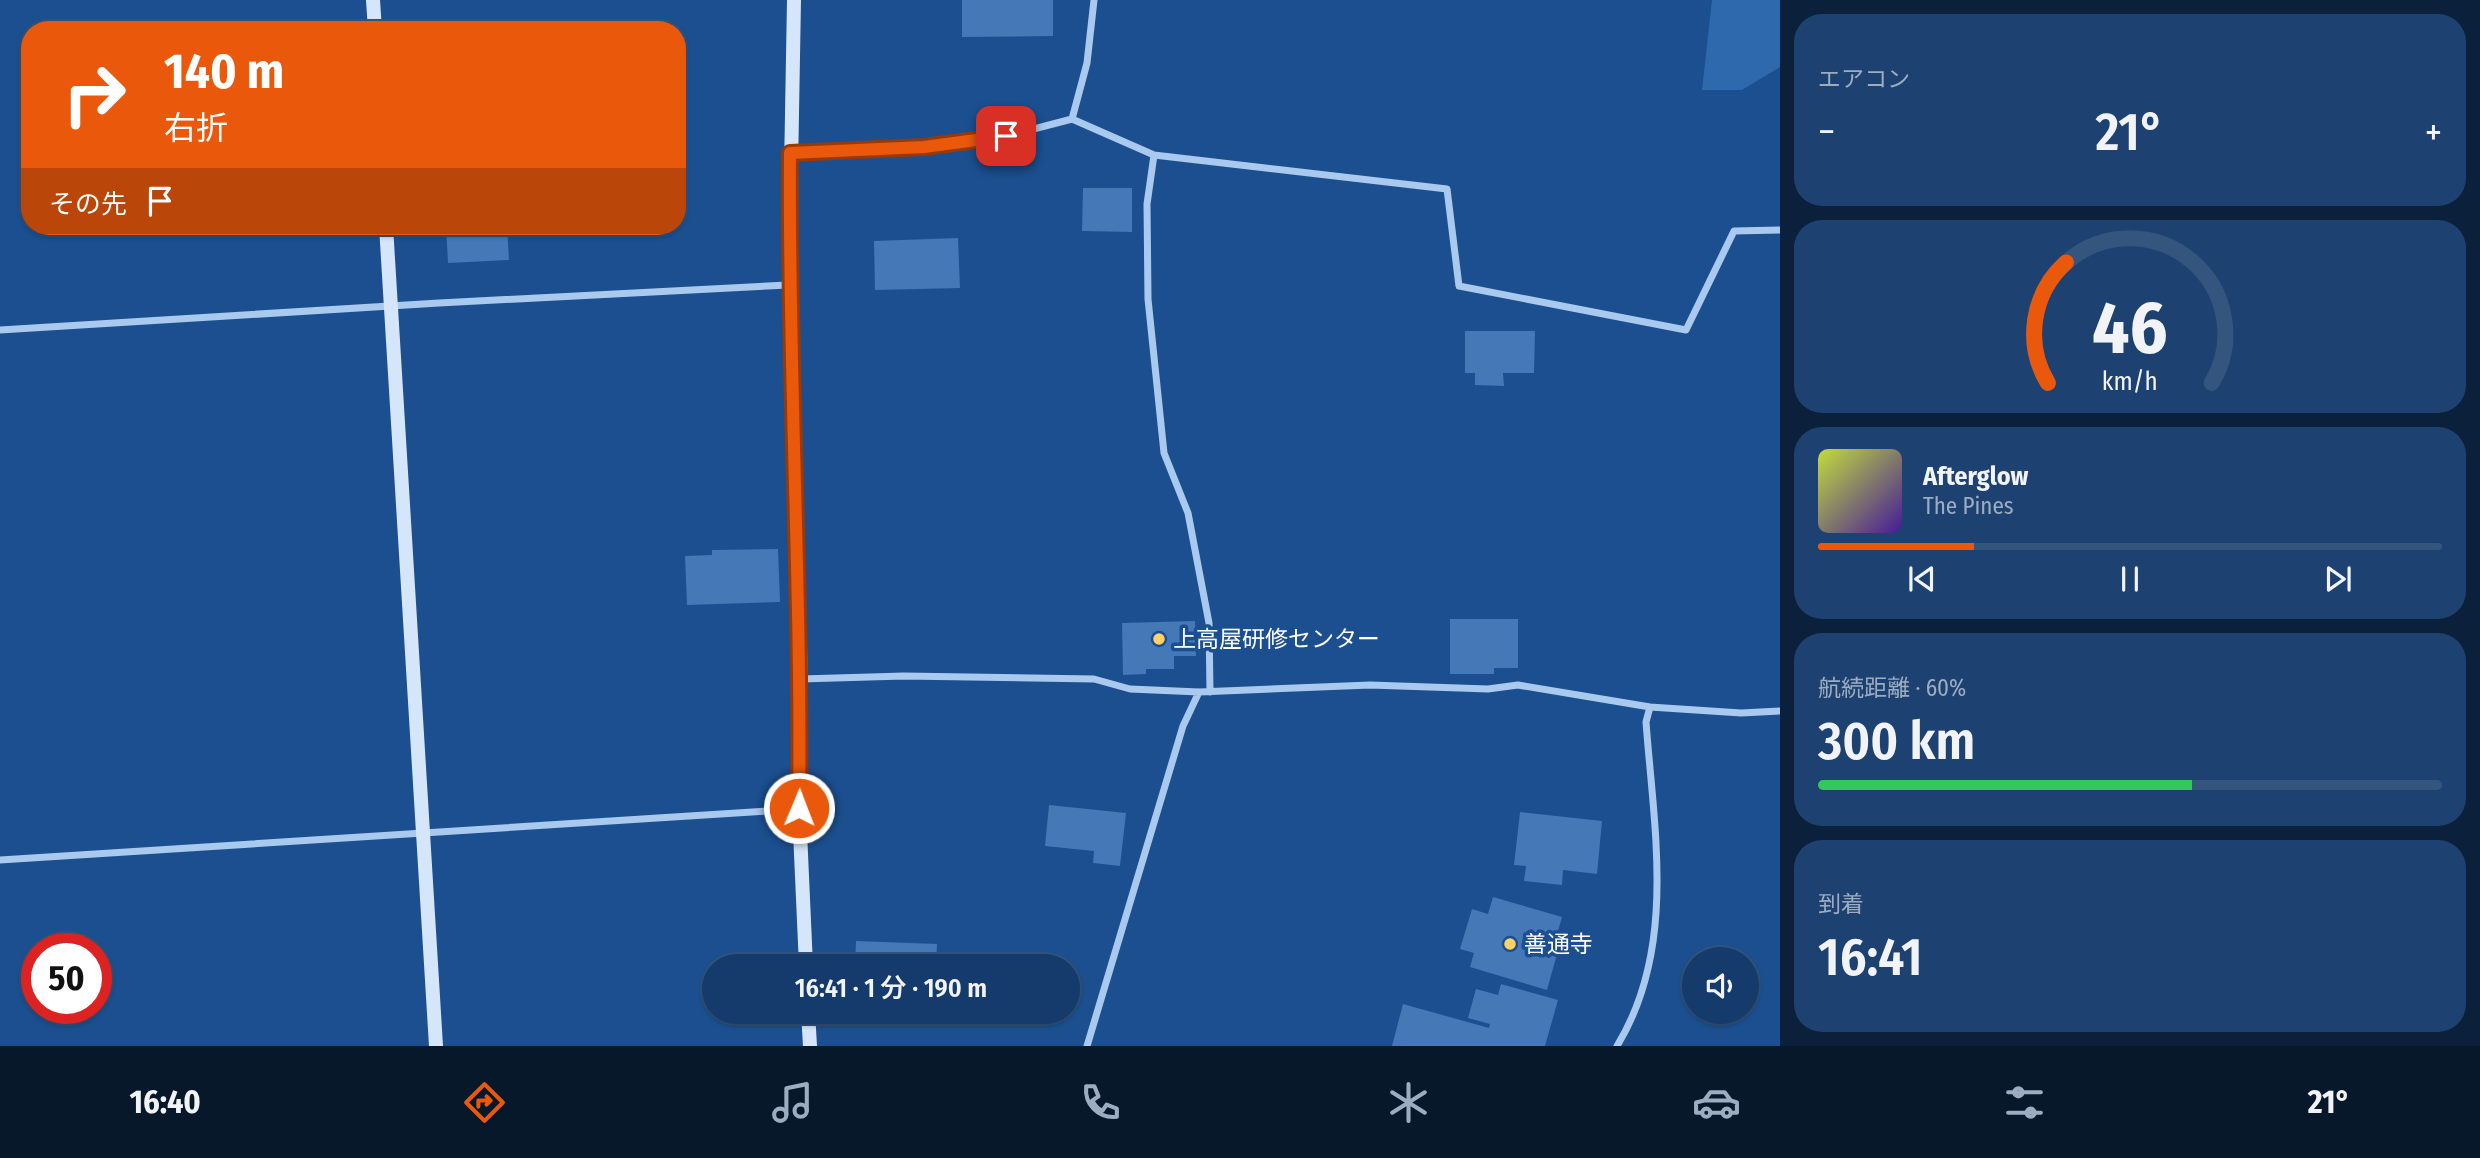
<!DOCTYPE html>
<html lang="ja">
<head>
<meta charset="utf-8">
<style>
	body { margin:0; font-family:"Fira Sans Condensed","Noto Sans JP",sans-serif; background:#1d4271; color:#f1f3f6; height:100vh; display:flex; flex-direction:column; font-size:26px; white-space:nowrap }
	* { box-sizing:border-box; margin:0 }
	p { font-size:23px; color:#9dadc1 }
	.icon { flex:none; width:38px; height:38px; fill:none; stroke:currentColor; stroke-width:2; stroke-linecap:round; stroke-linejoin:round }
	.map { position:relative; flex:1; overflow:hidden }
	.panel { display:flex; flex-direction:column; gap:14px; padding:14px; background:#0b203b; width:700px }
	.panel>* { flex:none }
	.guide { position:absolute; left:21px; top:21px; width:665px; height:214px; border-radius:28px; box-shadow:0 2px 5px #0004,0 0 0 2px #33557e; background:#ea580c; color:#fff; overflow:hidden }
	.tools { position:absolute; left:1682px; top:947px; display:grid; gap:14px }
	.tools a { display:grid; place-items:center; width:77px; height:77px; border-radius:50%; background:#143b6b; box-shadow:0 2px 5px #0004,0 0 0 2px #33557e; font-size:35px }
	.speed { position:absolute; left:21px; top:933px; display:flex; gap:14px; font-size:35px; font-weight:700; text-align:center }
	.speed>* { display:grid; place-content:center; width:91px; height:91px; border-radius:50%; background:#143b6b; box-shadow:0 2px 5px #0004,0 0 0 2px #33557e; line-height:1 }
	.speed .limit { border:10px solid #d22; background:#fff; color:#111 }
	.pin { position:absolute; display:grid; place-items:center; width:60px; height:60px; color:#fff; margin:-30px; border-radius:14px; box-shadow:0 4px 10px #0006 }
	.me { position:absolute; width:77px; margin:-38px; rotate:1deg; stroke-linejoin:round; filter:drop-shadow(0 0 5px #0008) }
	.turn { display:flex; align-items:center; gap:24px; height:147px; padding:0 28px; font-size:32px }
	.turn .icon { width:91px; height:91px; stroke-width:2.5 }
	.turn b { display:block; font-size:49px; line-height:60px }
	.then { display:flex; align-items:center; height:66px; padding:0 28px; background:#0003; gap:14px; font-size:26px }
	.big { font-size:52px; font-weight:600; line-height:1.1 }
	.panel .tile { flex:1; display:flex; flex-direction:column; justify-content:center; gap:10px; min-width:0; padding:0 24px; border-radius:28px; background:#1d4271 }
	.panel .dial { align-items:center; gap:0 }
	.dial svg { height:182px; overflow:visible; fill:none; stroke:#33557e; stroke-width:7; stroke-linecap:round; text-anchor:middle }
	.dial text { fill:#f1f3f6; stroke:none }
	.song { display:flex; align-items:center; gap:21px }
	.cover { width:84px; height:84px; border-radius:10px; background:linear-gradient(135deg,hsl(70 70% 55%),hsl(260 70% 35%)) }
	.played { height:7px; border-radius:4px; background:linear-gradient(90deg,#ea580c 25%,#33557e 25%) }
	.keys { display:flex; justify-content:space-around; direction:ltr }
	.heat { display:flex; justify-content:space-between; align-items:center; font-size:38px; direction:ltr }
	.charge { height:10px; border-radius:5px; background:linear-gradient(90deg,#34c759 60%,#33557e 0) }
	.trip { position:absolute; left:702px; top:954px; width:378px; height:70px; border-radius:35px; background:#143b6b; box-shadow:0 2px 5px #0004,0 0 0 2px #33557e; font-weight:600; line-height:70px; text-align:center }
	.menu { display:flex; height:112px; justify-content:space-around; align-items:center; background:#08182b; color:#9dadc1 }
	.menu .icon { width:49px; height:49px }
	.menu .on { color:#ea580c }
	.menu b { font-size:32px; color:#f1f3f6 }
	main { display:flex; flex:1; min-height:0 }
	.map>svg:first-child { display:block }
	.green { fill:#2e69ad }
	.building { fill:#4478b7 }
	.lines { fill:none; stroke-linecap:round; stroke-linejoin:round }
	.street { stroke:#a9c9ee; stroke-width:7 }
	.secondary { stroke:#d6e6fa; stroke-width:14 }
	.route-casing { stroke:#983908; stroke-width:18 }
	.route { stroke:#ea580c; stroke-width:12 }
	.poi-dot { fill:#ffd166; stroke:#1b4f8f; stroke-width:2.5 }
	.labels { text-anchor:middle; stroke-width:7; stroke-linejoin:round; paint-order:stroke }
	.poi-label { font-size:23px; fill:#fff; stroke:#1b4f8f; text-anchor:start }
</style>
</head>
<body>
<main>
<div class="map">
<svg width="1780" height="1046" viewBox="0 0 1780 1046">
	<rect width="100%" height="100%" fill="#1b4f8f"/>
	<path class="green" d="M1712,0H1780V67L1742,90H1702Z"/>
	<path class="building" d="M962,0H1053V36L962,37Z
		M1083,188H1132V232L1082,231Z
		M446,226H507L509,260L448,263Z
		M958,238L960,288L875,290L874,241Z
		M1465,331H1535L1534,373H1503L1504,386L1475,385V373H1465Z
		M778,549L780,602L687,605L685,556L712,555V550Z
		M1450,619H1518V668H1494V674H1450Z
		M1195,621L1196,656H1174V669H1146V674L1123,675L1122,623Z
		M1049,805L1126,813L1120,866L1093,863L1094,851L1045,846Z
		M1520,812L1602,821L1597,874L1563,870L1562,885L1524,881L1526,866L1514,865Z
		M1493,897L1562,917L1556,938L1561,940L1547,990L1470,967L1474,953L1460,949L1472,909L1488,914Z
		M856,941L937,944L936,966H855Z
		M1501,984L1558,1000L1545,1046H1392L1403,1004L1489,1028L1490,1024L1468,1018L1476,989L1498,995Z"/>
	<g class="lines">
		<path class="street" d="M1072,119L1087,63L1094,0
			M790,153L924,147L1007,136L1072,119L1154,155L1447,189L1459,286L1686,330L1734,231L1780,230
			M1154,155L1147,204L1148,299L1164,453L1188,513L1209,623L1210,692
			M0,330L439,303L788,285
			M801,679L904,676L1094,679L1130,689L1199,692L1370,685L1488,689L1518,685L1650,707L1741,713L1780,711
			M0,860L799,809
			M1087,1046L1183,726L1199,692
			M1617,1046C1677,948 1654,830 1646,722L1650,707"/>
		<path class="secondary" d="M373,0L375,30
			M794,0L789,285L801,679L799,809L806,966
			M386,226L436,1046
			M808,1012L810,1046"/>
	</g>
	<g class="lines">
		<g class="route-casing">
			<path id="route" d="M799,808C802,590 788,371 790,153L924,147L1006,136"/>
		</g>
		<use href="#route" class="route"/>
	</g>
	<g class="poi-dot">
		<circle cx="1159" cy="639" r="7"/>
		<circle cx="1510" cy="944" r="7"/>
	</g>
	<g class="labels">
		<g class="poi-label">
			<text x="1173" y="647">上高屋研修センター</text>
			<text x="1524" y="952">善通寺</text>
		</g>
	</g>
</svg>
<div class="tools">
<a><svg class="icon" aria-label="sound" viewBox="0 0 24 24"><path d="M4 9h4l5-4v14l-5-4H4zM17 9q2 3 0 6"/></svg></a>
</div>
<div class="speed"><div class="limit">50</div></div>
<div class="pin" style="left:1006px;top:136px;background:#d93025"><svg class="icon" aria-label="arrive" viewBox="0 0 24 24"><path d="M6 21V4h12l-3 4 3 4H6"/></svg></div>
<svg class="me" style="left:799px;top:808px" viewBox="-20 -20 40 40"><circle r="17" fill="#ea580c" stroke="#fff" stroke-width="3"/><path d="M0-11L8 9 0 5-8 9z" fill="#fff"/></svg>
<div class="trip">16:41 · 1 分 · 190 m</div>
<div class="guide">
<div class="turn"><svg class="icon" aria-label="right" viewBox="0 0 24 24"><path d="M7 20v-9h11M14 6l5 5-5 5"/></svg><div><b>140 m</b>右折</div></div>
<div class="then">その先<svg class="icon" aria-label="arrive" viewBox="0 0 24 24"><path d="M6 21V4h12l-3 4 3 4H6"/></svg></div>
</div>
</div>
<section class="panel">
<div class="tile"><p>エアコン</p>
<div class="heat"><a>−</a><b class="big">21°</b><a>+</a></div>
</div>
<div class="tile dial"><svg viewBox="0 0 100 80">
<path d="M14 69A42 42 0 1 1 86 69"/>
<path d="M14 69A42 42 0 0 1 22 16" stroke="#ea580c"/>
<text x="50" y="56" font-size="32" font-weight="700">46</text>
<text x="50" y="72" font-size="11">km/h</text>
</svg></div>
<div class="tile">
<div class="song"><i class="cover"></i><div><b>Afterglow</b><p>The Pines</p></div></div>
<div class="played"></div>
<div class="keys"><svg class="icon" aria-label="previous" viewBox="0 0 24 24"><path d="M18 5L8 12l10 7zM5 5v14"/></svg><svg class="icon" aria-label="pause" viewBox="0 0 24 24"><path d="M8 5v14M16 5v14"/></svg><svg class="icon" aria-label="next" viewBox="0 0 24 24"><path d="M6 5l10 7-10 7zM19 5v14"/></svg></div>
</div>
<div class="tile"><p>航続距離 · 60%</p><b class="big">300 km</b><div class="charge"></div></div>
<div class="tile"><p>到着</p><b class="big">16:41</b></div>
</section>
</main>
<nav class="menu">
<b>16:40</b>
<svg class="icon on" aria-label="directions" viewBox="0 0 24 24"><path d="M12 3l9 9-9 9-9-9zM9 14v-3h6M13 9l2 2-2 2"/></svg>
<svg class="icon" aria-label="music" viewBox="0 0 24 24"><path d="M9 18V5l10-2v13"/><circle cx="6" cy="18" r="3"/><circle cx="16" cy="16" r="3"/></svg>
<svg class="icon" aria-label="phone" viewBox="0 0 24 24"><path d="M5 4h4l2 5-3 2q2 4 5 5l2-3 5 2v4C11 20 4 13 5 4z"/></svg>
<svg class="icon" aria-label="climate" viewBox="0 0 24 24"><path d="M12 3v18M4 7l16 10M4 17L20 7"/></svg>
<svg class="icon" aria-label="car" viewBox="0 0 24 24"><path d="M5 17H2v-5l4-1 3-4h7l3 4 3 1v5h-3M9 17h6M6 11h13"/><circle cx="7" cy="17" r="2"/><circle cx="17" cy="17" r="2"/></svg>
<svg class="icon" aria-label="filters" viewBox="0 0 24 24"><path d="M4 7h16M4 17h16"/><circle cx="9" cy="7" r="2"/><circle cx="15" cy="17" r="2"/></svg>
<b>21°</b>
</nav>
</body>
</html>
